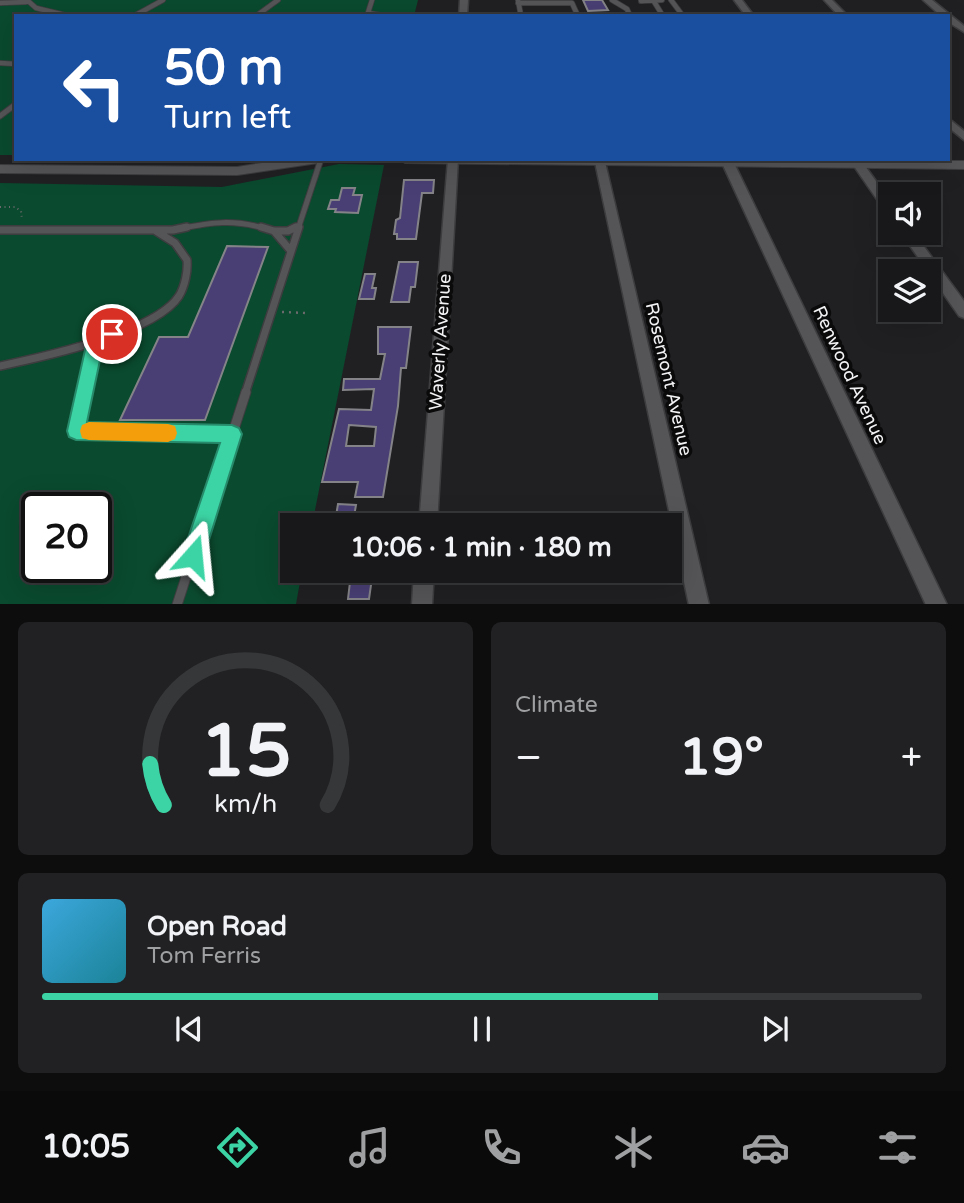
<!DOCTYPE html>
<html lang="en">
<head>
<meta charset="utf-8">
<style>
	body { margin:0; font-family:"Varela Round",sans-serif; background:#212123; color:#f1f3f6; height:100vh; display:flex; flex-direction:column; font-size:26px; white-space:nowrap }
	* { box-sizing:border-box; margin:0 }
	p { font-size:23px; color:#9fa0a2 }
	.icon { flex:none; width:38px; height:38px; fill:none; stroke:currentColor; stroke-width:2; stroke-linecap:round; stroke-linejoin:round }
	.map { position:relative; height:604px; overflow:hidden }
	.side { display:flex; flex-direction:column; gap:18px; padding:18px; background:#0d0d0e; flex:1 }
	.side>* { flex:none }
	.banner { position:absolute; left:14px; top:14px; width:936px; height:147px; border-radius:0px; box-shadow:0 7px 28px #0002,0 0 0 2px #363739; background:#1a4fa0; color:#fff; overflow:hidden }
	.controls { position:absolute; left:878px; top:182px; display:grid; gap:14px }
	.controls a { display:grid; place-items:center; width:63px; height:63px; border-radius:0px; background:#18181a; box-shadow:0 7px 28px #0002,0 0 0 2px #363739; font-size:35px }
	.speed { position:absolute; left:21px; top:492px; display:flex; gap:14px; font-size:35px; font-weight:700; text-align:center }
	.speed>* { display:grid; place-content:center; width:91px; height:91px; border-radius:50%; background:#18181a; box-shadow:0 7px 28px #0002,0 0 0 2px #363739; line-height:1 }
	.speed .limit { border:4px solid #111; border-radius:10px; background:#fff; color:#111 }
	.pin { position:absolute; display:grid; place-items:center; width:60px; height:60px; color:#fff; margin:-30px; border:4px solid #fff; border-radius:50%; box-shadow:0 2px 7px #0007 }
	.me { position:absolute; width:77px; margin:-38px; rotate:18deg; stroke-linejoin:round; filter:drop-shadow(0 0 5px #0008) }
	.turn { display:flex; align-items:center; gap:24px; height:147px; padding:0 35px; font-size:32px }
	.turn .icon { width:91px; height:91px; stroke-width:2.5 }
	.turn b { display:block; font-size:49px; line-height:60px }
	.big { font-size:52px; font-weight:700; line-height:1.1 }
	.side .tile { flex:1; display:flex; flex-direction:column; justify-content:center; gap:10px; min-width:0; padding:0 24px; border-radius:10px; background:#212123 }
	.side .dial { align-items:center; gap:0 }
	.dial svg { height:182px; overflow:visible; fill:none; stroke:#363739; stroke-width:7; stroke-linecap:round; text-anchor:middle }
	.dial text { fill:#f1f3f6; stroke:none }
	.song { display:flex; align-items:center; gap:21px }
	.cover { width:84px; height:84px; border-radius:10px; background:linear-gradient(135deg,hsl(200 70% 55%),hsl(190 70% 35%)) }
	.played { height:7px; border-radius:4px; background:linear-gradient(90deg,#3cd4a4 70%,#363739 70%) }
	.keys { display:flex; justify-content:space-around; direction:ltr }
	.heat { display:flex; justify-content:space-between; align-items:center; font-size:38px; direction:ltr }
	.side .tiles { flex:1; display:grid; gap:18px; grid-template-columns:1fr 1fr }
	.tile:last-child { grid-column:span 2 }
	.trip { position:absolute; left:280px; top:513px; width:402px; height:70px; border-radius:0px; background:#18181a; box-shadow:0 7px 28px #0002,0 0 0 2px #363739; font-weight:700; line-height:70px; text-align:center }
	.tab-bar { display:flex; height:112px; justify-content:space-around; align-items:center; background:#0a0a0a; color:#9fa0a2 }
	.tab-bar .icon { width:49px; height:49px }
	.tab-bar .active { color:#3cd4a4 }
	.tab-bar b { font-size:32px; color:#f1f3f6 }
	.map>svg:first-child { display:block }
	.green { fill:#0a4a2e; fill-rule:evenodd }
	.building { fill:#493f74; stroke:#848488; stroke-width:2; fill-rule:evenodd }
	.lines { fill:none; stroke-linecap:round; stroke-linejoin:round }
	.service-far3-casing { stroke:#3d3d3f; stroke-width:6 }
	.service-far2-casing { stroke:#3d3d3f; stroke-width:7 }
	.service-far1-casing { stroke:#3d3d3f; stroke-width:10 }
	.service-casing { stroke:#3d3d3f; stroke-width:11 }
	.minor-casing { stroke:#3d3d3f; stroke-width:3 }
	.tertiary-casing { stroke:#3d3d3f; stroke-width:2 }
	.path-far1 { stroke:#6b6b6d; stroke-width:2; stroke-dasharray:1 3.5; stroke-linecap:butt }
	.path { stroke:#6b6b6d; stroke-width:2.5; stroke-dasharray:2 5; stroke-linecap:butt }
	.service-far3 { stroke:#555558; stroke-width:4.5 }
	.service-far2 { stroke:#555558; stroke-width:5 }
	.service-far1 { stroke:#555558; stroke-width:7 }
	.service { stroke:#555558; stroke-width:9 }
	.minor { fill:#555558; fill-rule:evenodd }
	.tertiary { fill:#555558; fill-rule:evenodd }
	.route { fill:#3cd4a4; stroke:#278a6b; stroke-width:2 }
	.slow { fill:#f59e0b }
	.labels { text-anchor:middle; stroke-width:7; stroke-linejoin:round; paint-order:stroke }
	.street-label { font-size:18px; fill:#f2f2f4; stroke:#0a0a0b }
</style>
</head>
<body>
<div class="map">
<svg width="964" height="605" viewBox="0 0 964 605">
	<rect width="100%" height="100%" fill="#202023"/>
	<path class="green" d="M0,0H418L414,16H16V155H0Z
		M339,164L384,165L312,525H292V570L302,571L296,604L0,605V183L222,187ZM37,508H96V567H37Z"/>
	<path class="building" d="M583,0H602L608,10L588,11Z
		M404,180H434L433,193H422L416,239H397V234H394L396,220L400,218Z
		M342,188H355L353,195H362L358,213L335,212L336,209H328L331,200H339Z
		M227,246L268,247L205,420H120L159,337H188Z
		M399,262H418L415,287H411L409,302H391Z
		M365,274H375L372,288H376L374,299H359Z
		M378,327H411L406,368H401L398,406L383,497H355L358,482H322L339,409L371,410L374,389L343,390L344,379H380L385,354H378ZM349,425L376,427L374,446H346Z
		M338,504L356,505L353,522H335Z
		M343,570L373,571L369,599H348L350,582L341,583Z"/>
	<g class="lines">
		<g class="service-far3-casing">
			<path id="service-far3" d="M27,0L36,8L69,16
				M518,0L521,16
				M612,0L627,9L630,16
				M653,0L663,16
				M671,0L683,16
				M641,1L662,0
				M0,3L26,2
				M518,3H572L578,16
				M368,13L386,16
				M134,16L163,0
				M256,16L278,0
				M367,16L372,0
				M0,63L16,64"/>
		</g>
		<g class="service-far2-casing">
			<path id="service-far2" d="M0,116L16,104
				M178,229C213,222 233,219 267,229
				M292,229L299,226
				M298,229L321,159"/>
		</g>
		<g class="service-far1-casing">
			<path id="service-far1" d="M261,227L274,231L291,251
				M0,230H173L187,227
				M275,231H288L296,227
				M0,366C43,357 155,333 179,296C185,286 188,271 187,260L175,243L156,231
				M84,394L95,341
				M245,394L299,227"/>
		</g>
		<g class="service-casing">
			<path id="service" d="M84,392L76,431L232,434
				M177,605L246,392"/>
		</g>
		<g class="minor-casing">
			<path id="minor" d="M460,0H468L467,16H459Z
				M734,0H742L754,16H746Z
				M824,0H832L848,16H839Z
				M923,0H932L964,26V32L948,22V16H941Z
				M948,118L964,131V140L948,127Z
				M448,159H458L437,525H419Z
				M602,159L605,162L709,605H689L595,162Z
				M849,159H860L891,202V215L887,214Z
				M728,160L734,163L947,605H926L722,163Z
				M901,233H914L964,301V318L959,316Z
				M414,570H434L432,605H412Z"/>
		</g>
		<g class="tertiary-casing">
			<path id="tertiary" d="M288,159H325L318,163L237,175L0,173V165L237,167Z
				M398,159L964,161V169L405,163Z"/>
		</g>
		<path class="path-far1" d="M0,207H15L21,211L22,219"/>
		<path class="path" d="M282,312L306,313"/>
		<use href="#service-far3" class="service-far3"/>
		<use href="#service-far2" class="service-far2"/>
		<use href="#service-far1" class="service-far1"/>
		<use href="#service" class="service"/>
		<use href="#minor" class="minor"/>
		<use href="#tertiary" class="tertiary"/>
	</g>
	<path class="route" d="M112,327L118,329L121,334L118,339L103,346L87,422L232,425L239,428L242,434L204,556L201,564L193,567L185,564L182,556L220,443L76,440L69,437L67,431L87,341L89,337Z"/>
	<path class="slow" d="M89,422L168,424L175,426L177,433L175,439L168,442L89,440L82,438L80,431L82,425Z"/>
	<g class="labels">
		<g class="street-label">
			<text transform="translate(440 342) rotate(-86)" y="6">Waverly Avenue</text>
			<text transform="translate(850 375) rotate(65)" y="6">Renwood Avenue</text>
			<text transform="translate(669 379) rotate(77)" y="6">Rosemont Avenue</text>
		</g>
	</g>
</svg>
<div class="controls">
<a><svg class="icon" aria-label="sound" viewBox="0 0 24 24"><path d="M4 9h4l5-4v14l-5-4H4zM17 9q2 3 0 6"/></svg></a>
<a><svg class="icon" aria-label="layers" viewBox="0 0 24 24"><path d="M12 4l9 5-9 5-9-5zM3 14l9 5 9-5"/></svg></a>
</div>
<div class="speed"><div class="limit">20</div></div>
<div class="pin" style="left:112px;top:334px;background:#d93025"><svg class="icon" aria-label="arrive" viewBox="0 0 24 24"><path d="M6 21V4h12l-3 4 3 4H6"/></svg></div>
<svg class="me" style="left:193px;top:556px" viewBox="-20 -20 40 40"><path d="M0-17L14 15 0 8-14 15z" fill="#3cd4a4" stroke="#fff" stroke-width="4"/></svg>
<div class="trip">10:06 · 1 min · 180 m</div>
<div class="banner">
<div class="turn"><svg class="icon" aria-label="left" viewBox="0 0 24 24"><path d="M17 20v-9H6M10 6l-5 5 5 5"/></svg><div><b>50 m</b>Turn left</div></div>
</div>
</div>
<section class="side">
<div class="tiles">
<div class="tile dial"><svg viewBox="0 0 100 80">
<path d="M14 69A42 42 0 1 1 86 69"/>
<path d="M14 69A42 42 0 0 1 8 51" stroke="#3cd4a4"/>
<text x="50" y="56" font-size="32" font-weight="700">15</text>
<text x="50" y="72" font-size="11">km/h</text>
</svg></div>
<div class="tile"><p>Climate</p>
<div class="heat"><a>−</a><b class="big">19°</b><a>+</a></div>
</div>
<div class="tile">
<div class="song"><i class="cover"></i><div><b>Open Road</b><p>Tom Ferris</p></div></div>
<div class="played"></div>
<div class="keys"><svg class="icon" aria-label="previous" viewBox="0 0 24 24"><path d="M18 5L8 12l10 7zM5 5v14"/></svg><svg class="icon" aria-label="pause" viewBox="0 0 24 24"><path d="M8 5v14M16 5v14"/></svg><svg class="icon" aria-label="next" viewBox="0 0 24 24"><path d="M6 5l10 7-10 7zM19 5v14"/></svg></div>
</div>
</div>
</section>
<nav class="tab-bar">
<b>10:05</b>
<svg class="icon active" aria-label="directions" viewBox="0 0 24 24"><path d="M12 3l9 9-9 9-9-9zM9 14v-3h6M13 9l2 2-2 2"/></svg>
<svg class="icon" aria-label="music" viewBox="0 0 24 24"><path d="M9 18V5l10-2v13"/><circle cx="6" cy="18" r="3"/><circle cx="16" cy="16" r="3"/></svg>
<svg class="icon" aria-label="phone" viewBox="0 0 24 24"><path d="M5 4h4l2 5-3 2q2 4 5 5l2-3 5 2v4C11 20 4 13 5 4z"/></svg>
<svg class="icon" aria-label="climate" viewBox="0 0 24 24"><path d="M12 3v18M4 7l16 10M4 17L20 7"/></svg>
<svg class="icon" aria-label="car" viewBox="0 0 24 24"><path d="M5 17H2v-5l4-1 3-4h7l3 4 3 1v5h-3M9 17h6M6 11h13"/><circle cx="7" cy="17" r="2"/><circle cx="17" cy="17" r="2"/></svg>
<svg class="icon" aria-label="filters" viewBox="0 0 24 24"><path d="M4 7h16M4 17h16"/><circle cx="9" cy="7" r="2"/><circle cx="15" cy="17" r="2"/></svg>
</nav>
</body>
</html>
